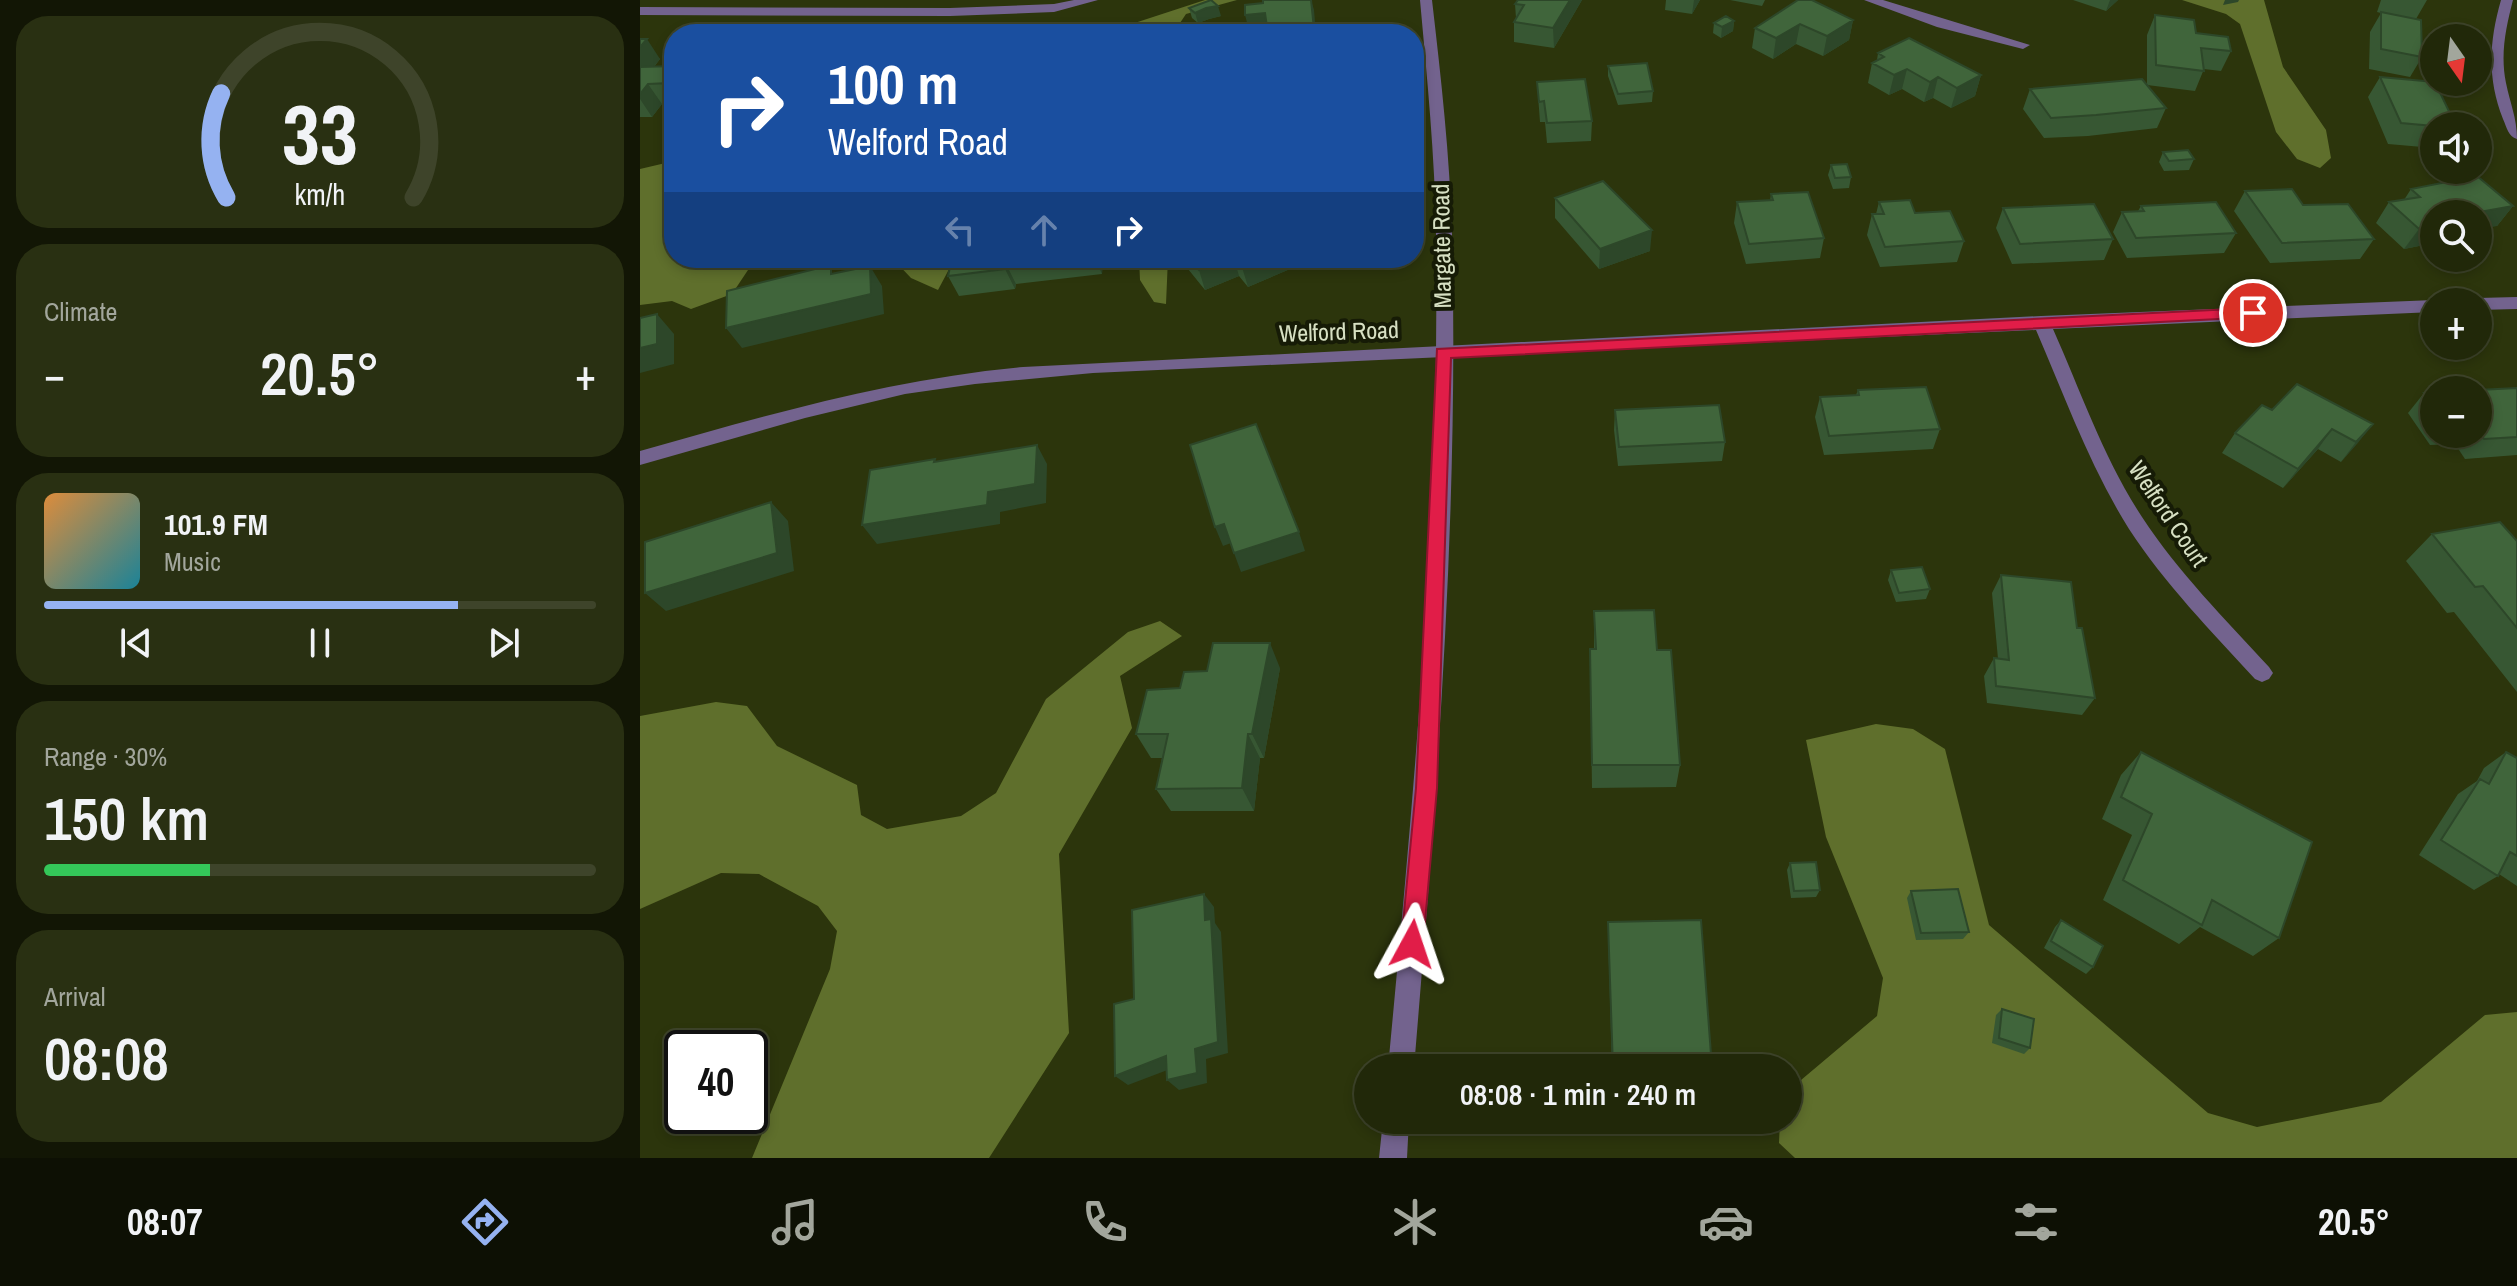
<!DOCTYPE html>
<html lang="en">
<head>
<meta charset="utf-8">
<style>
	body { margin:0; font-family:"Archivo Narrow",sans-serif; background:#293012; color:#f1f3f6; height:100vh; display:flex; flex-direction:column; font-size:30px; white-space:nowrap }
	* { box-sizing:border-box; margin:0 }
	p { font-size:26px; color:#a2a69c }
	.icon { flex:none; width:44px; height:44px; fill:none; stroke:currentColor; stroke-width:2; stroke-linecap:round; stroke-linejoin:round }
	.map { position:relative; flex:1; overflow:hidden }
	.sheet { display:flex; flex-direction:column; gap:16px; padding:16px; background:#121605; width:640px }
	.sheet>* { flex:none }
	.top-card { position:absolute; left:24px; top:24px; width:760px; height:244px; border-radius:32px; box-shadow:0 4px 12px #0003,0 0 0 2px #3e442a; background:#1a4fa0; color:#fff; overflow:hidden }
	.needle { width:52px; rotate:166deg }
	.controls { position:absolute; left:1780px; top:24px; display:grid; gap:16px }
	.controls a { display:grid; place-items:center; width:72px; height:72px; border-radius:50%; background:#212809; box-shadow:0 4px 12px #0003,0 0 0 2px #3e442a; font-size:40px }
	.speed { position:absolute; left:24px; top:1030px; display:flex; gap:16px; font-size:40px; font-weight:700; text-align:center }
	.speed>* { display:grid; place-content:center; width:104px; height:104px; border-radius:50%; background:#212809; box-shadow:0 4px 12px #0003,0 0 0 2px #3e442a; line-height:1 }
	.speed .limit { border:4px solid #111; border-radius:12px; background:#fff; color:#111 }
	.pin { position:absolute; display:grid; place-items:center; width:68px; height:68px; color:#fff; margin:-34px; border:4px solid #fff; border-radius:50%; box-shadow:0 2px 8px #0007 }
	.me { position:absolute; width:88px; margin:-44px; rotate:5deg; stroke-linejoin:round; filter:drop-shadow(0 0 6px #0008) }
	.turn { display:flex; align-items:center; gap:28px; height:168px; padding:0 32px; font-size:36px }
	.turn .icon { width:104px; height:104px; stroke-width:2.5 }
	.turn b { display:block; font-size:56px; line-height:68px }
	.lanes { display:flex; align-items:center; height:76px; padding:0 32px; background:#0003; justify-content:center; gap:40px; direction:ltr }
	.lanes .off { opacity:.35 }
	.big { font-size:60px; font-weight:600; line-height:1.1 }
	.sheet .tile { flex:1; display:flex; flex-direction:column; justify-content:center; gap:12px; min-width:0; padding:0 28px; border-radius:32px; background:#293012 }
	.sheet .dial { align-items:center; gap:0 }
	.dial svg { height:208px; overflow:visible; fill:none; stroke:#3e442a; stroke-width:7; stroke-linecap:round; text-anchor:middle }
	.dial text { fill:#f1f3f6; stroke:none }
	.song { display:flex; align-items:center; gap:24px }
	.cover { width:96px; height:96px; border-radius:12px; background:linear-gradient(135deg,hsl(30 70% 55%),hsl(190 70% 35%)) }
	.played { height:8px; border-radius:4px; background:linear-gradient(90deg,#95b2f1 75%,#3e442a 75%) }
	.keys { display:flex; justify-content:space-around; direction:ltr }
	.heat { display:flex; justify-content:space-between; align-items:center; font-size:44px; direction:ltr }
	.charge { height:12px; border-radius:6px; background:linear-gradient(90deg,#34c759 30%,#3e442a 0) }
	.trip { position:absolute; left:714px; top:1054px; width:448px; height:80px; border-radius:40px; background:#212809; box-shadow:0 4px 12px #0003,0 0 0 2px #3e442a; font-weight:600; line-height:80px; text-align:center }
	.dock { display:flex; height:128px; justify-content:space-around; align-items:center; background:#0d1004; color:#a2a69c }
	.dock .icon { width:56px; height:56px }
	.dock .active { color:#95b2f1 }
	.dock b { font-size:36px; color:#f1f3f6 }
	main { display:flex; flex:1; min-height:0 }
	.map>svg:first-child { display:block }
	.forest { fill:#5f6f2c }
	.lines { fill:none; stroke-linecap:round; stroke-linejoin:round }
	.minor { fill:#73638e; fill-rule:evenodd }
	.tertiary { fill:#73638e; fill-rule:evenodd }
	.wall { fill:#375733 }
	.shaded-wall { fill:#2d4729 }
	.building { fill:#40653b; stroke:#2d4729; stroke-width:2 }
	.route { fill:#e11d48; stroke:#92132f; stroke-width:2 }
	.labels { text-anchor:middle; stroke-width:8; stroke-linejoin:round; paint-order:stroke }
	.street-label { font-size:24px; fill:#d7e0c3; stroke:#161b06 }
</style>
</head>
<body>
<main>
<section class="sheet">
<div class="tile dial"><svg viewBox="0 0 100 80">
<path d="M14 69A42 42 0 1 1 86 69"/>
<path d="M14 69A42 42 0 0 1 12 29" stroke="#95b2f1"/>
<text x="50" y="56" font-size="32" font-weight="700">33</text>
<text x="50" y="72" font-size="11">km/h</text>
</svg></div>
<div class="tile"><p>Climate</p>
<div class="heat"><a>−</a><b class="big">20.5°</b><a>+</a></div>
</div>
<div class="tile">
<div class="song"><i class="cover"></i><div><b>101.9 FM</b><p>Music</p></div></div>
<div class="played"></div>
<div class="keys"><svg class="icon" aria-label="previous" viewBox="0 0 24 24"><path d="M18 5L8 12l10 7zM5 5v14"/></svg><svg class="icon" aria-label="pause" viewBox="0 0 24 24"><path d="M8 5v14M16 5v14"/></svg><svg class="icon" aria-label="next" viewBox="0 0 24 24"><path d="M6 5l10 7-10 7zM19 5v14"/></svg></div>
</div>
<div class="tile"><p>Range · 30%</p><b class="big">150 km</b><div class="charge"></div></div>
<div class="tile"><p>Arrival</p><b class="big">08:08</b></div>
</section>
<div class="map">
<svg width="1877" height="1158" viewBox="0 0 1877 1158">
	<rect width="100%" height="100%" fill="#2c350c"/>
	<path class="forest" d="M565,0H597L546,14L536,29L544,34H461Z
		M1542,0H1624L1643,67L1686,130L1691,158L1680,168L1657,159L1636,132L1600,24L1586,14Z
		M34,161V258H116L92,294L51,309L32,301L0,305V169Z
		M252,258H315L298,290L271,278Z
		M499,258H528L526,304L514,302L500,280Z
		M520,621L542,636L480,676L492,728L419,854L429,1033L349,1158H112L190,969L197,931L178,906L119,874L81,873L0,909V716L76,702L107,706L137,746L217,785L221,815L247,829L321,816L356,793L406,699L488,632Z
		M1236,724L1273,729L1305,749L1349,925L1568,1113L1617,1127L1741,1102L1845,1015L1877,1012V1158H1155L1139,1143L1140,1120H1148V1091L1237,1016L1243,978L1186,837L1166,740Z"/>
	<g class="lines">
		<path class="minor" d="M434,0H458L414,12L310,16L0,15V7L310,8L414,4Z
			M1224,0H1243L1390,45L1383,49L1297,27Z
			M1861,0H1873C1866,27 1860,54 1866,83C1870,103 1877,118 1877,139C1868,136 1867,128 1863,119C1847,78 1849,42 1861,0Z
			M1877,297V309L1838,310V302H1831L1838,298Z
			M1794,300L1800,302H1794V312L1413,329C1441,392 1464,459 1502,517C1538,572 1585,619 1629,667L1633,673L1629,679L1622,682L1615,679C1571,631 1525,584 1489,529C1450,467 1425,397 1396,330L453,373L335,384L265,394L165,418L0,465V451C127,415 251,379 383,367L1401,316Z"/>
		<path class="tertiary" d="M780,0H792C801,78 810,156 812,235C819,513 797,791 774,1068H748C774,791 800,514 796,235C795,157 787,78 780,0Z
			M743,1120H769L767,1158H739Z"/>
	</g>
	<path class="wall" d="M942,0L914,48L874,42V22L876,18L875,4Z
		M1026,0H1060L1052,14L1025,10Z
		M1090,0H1125L1122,6Z
		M1433,0H1478L1466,11Z
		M1741,0H1787L1776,19L1782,57L1770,77L1729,69L1730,32L1741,13L1737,12Z
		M549,8L581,16L569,19L558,23L552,18Z
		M1515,15L1556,33L1591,51L1581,71L1564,69L1555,91L1507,85L1526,108L1517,128L1448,136L1404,138L1383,109L1390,89L1507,85V35Z
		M1213,20L1209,40L1183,56L1156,44L1133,59L1112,48L1115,28Z
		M1094,21L1093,31L1081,38L1073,33L1074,23Z
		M0,39L20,59L14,67L34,66V104H22L12,117H0Z
		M1238,53L1341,75L1335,96L1311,108L1293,98L1284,102L1262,89L1249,95L1228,83L1232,63L1237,60Z
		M968,66L1013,91L1012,102L978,105L968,76Z
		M1740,77L1794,126V148L1748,144L1728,97Z
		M897,82L952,121L951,141L907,143L905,122H900Z
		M1523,152L1554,159L1549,170L1524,171L1519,162Z
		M1191,165L1211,177L1209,188L1193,189L1188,175Z
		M1771,189L1873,206L1857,226L1794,214V243L1764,249L1736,223L1749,202L1764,200Z
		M1605,191L1663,205L1734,239L1720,259L1630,263L1594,211Z
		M1131,194L1184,238L1180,258L1106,264L1094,223L1097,202L1130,201Z
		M915,198L1010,251L959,269L915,218Z
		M1239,202L1275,213L1324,241L1317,262L1240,267L1227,235L1232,214H1236Z
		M1501,206L1596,233L1584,253L1487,258L1473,232L1482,212L1498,211Z
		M1363,208L1473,239L1464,260L1372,264L1356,228Z
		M312,258H463L462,274L376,284L375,289L319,296L308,276Z
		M544,258H676L608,287L599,276L565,290L548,269Z
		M1877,388V455L1825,459L1815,444L1790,445L1768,413L1784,393L1794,392V434H1838V390Z
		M1218,390L1300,429L1293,449L1184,455L1175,417L1180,397L1216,395Z
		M975,410L1085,442L1082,461L978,466L974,430Z
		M1632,410L1733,424L1701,462L1678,449L1643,488L1582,453L1595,433Z
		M1792,534L1877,541V692L1814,612L1807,613L1766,561Z
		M1251,570L1290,589L1286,599L1256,602L1248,580Z
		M1361,575L1437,628L1455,698L1442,715L1347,703L1344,676L1354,658L1358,659L1352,593Z
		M954,611L1017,650L1040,765L1036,787L952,788L950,649H954Z
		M640,668L624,758H620L614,811H531L516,789L522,758H511L496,734L540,688Z
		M1501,752L1639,938L1613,956L1560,927L1539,944L1463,900L1492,835L1462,819L1481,775Z
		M1866,752L1877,758V886L1859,874L1858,876L1834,890L1779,855L1818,794L1837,781L1844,768Z
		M1150,863L1180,890L1176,897L1151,898L1147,870Z
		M1271,891L1329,932L1323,939L1276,940L1267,898Z
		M1421,920L1453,967L1446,974L1404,948L1415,927Z
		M968,922L1072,1068H972L968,935Z
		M1362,1009L1390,1048L1384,1054L1352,1043L1356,1015Z"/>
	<path class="shaded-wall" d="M671,0L674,10L676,34H632Z
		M930,0H942L914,48L913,28Z
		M1054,0H1060L1052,14Z
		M1470,0H1478L1466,11Z
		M1585,0H1599L1598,2L1583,5Z
		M578,6L581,16L569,19L558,23L555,13L566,8Z
		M625,13L630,33L610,34L605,15Z
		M1213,20L1209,40L1183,56L1187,36Z
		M1094,21L1093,31L1081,38L1082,27Z
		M1160,24L1156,44L1133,59L1136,38Z
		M7,39L20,59L0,84V47Z
		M1267,69L1262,89L1249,95L1254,75Z
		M1341,75L1335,96L1311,108L1317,88Z
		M1298,77L1293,98L1284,102L1290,82Z
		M8,84L22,104L12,117L0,99V94Z
		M1873,206L1857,226L1838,230V214L1839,212Z
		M1794,226V243L1764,249L1779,229Z
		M1012,230L1010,251L959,269L960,249Z
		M455,258H463L462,274Z
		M586,258H594L599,276L565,290L559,270Z
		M622,258H676L608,287L602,267Z
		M366,264L376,284L375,289L365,269Z
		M230,266L242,286L244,314L102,348L86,328Z
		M17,314L34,334V364L0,373V348Z
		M1733,424L1717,444L1701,462L1716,442Z
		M1692,429L1678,449L1643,488L1658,469Z
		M397,445L407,464L406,503L360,512V524L237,544L222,525L348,492Z
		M131,502L148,521L154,571L26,611L5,593Z
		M584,524L591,543L583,546L575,527Z
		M659,532L665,551L601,572L594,553Z
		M630,643L640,668L624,758L612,734Z
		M608,734L620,758L614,811L602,788Z
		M564,894L574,907L575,923L581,932L588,1053L566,1059L567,1083L539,1090L527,1080L555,1049L565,920Z
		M526,1056L538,1066L488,1085L475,1076Z"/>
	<path class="building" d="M571,0L578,6L566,8L555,13L549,8Z
		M623,0H671L674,29L628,34L625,13L605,15V5L623,3Z
		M878,0H930L913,28L874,22L884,5L875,4Z
		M1158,0H1172L1213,20L1187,36L1160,24L1136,38L1115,28Z
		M1741,12L1781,20L1782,57L1741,49Z
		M1515,15L1554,20L1556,33L1588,37L1591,51L1561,48L1564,71L1516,65Z
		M1086,16L1094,21L1082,27L1074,23Z
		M1269,38L1341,75L1317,88L1298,77L1290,82L1267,69L1254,75L1232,63L1244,57L1238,53Z
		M0,39H7L0,47Z
		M1007,63L1013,91L978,94L968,66Z
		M34,66V78L30,83L8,84L0,94V67Z
		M1740,77L1795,82L1816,126H1794L1761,123Z
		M945,79L952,121L907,123L904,101L899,102L897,82Z
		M1502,79L1526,108L1456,115L1411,118L1390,89Z
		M1548,150L1554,159L1529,161L1523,152Z
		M1207,164L1211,177L1195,178L1191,165Z
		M1837,176L1873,206L1839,212L1844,216L1838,217V214H1794V226L1779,229L1749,202L1780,197L1771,189Z
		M963,181L1012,230L960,249L915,198Z
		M1652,189L1663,205L1708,204L1734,239L1642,243L1605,191Z
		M1168,192L1184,238L1109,244L1097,202L1133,200L1131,194Z
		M1270,200L1275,213L1310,211L1324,241L1245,247L1232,214H1244L1239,202Z
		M1576,202L1596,233L1496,238L1482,212L1504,211L1501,206Z
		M1454,204L1473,239L1380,244L1363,208Z
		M312,258H415L366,264L365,269L308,276Z
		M549,258H586L559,270Z
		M595,258H622L602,267Z
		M191,265V274L230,266L231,294L86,328L87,291Z
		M17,314V344L0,348V318Z
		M1657,384L1733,424L1716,442L1692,429L1658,469L1595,433L1622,405L1632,410Z
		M1286,387L1300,429L1189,436L1180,397L1219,395L1218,390Z
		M1877,388V437L1844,439L1838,432V390Z
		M1794,392V407L1784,393Z
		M1079,405L1085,442L979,447L975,410Z
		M616,424L659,532L594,553L584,524L575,527L550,445Z
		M397,445L395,484L348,492L347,505L222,525L230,470L295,459L294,462Z
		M131,502L137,553L5,593V542Z
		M1860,522L1877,541V628L1843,586L1835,587L1792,534Z
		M1282,567L1290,589L1259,593L1251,570Z
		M1361,575L1431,582L1437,628H1442L1455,698L1356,686L1354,658L1369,660Z
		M1014,610L1017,650H1031L1040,765H952L950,649H956L954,611Z
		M573,643H630L612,734H608L602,788L516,789L528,734H496L507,690L540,688L544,672L567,671Z
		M1501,752L1672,842L1639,938L1572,900L1562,925L1483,880L1512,814L1481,797Z
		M1866,752L1877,758V856L1870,852L1858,876L1801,840L1840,779L1849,784Z
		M1176,862L1180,890L1154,891L1150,863Z
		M1318,889L1329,932L1281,933L1271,891Z
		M564,894L565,920L571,919L578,1042L555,1049L557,1073L527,1080L526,1056L475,1076L474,1004L494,999L492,910Z
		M1061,920L1072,1068H973L968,922Z
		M1421,920L1463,946L1453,967L1411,941Z
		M1362,1009L1394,1019L1390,1048L1359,1038Z"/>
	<path class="route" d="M1613,308L1618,310V317L811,358L797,788L783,944L780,951L772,955L764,951L761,944L776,788L797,349Z"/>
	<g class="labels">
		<g class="street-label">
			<text transform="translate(802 246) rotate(-91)" y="8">Margate Road</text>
			<text transform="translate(699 332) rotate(-2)" y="8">Welford Road</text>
			<text transform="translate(1528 514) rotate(56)" y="8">Welford Court</text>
		</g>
	</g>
</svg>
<div class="controls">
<a><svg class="needle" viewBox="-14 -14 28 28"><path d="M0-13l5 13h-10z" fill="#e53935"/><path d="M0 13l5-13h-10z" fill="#a2a69c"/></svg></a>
<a><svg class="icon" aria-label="sound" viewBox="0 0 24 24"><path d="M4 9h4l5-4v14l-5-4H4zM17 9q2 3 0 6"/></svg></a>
<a><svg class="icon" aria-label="search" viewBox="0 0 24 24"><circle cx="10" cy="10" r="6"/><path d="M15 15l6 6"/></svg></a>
<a>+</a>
<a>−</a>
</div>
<div class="speed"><div class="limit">40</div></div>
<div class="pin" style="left:1613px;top:313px;background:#d93025"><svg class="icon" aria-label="arrive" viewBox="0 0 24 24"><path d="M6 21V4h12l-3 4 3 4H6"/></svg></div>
<svg class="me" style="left:772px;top:944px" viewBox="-20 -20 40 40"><path d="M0-17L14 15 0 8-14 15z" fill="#e11d48" stroke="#fff" stroke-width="4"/></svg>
<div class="trip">08:08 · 1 min · 240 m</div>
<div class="top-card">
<div class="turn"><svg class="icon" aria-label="right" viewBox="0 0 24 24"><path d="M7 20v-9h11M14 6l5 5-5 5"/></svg><div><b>100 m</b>Welford Road</div></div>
<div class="lanes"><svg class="icon off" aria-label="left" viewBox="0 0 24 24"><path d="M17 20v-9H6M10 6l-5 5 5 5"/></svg><svg class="icon off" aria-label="ahead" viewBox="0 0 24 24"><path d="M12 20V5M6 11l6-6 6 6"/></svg><svg class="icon" aria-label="right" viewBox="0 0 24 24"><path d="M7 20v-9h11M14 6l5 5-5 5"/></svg></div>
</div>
</div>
</main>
<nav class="dock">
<b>08:07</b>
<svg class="icon active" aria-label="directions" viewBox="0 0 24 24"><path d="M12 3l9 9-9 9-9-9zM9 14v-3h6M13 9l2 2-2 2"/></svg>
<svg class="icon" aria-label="music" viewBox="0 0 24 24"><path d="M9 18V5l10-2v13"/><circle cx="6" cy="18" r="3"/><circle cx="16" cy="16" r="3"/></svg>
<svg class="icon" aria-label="phone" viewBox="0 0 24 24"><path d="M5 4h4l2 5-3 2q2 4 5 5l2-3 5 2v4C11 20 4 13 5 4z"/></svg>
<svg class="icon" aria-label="climate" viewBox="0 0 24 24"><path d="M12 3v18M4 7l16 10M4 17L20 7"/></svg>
<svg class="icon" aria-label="car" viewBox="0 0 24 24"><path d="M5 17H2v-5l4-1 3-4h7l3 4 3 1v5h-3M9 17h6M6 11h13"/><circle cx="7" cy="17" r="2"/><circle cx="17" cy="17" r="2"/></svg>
<svg class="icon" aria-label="filters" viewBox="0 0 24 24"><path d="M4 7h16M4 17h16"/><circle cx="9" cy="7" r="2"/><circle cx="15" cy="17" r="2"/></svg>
<b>20.5°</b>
</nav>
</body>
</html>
